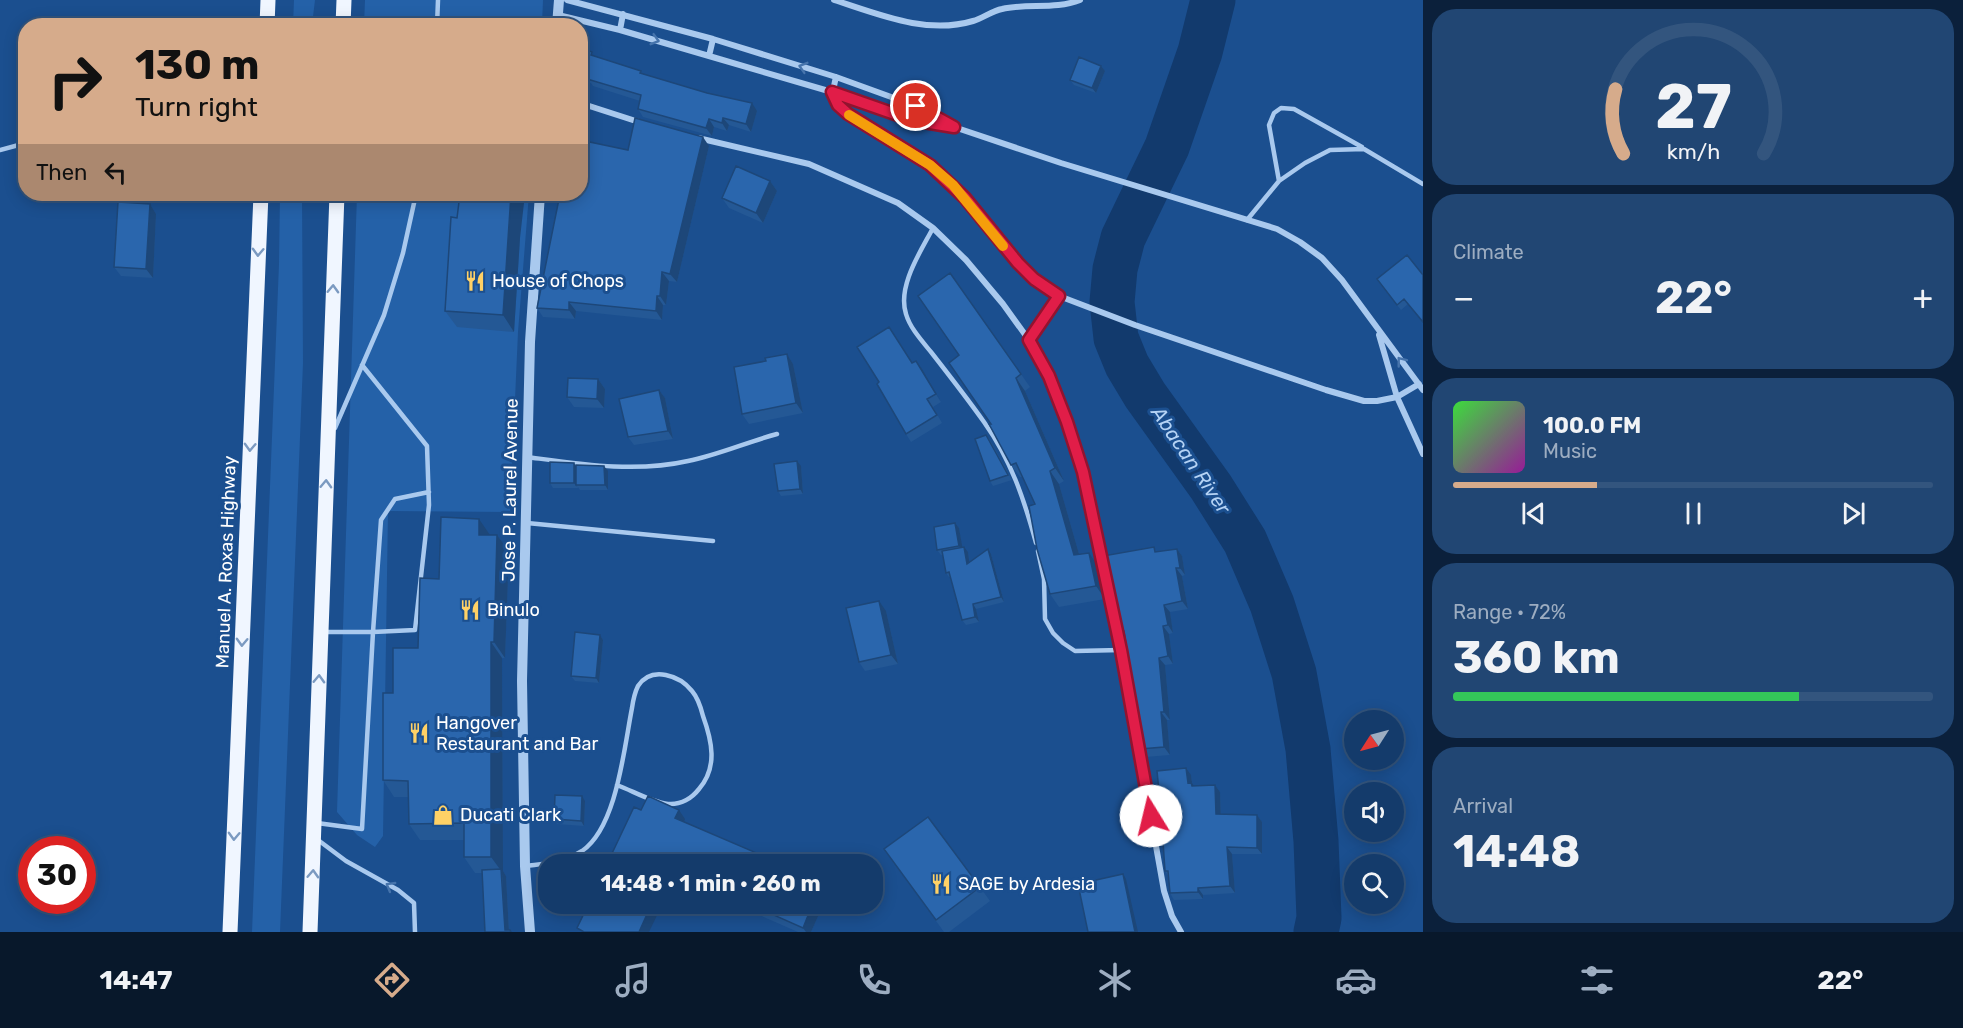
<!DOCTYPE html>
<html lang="en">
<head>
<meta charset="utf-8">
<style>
	body { margin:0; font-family:Rubik,sans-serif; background:#214673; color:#f1f3f6; height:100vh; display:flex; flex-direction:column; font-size:22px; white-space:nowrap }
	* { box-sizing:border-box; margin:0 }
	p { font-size:20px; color:#9dadc1 }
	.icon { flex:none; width:33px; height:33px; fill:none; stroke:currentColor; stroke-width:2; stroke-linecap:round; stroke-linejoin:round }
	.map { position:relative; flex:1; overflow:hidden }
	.sheet { display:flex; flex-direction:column; gap:9px; padding:9px; background:#0b203b; width:540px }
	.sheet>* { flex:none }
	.banner { position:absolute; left:18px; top:18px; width:570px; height:183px; border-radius:24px; box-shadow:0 3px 15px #0003,0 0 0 2px #33557e; background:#d6ab8b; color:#111; overflow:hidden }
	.needle { width:39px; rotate:234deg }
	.controls { position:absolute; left:1344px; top:710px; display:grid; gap:12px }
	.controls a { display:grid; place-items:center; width:60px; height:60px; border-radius:50%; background:#143b6b; box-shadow:0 3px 15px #0003,0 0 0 2px #33557e; font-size:30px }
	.speed { position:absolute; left:18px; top:836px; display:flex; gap:12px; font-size:30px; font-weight:700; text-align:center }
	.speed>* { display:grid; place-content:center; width:78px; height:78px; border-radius:50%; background:#143b6b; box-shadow:0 3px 15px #0003,0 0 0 2px #33557e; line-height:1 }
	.speed .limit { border:9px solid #d22; background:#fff; color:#111 }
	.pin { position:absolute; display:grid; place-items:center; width:51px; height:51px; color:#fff; margin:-26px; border:3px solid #fff; border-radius:50%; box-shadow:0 2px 6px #0007 }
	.me { position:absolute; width:66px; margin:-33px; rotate:351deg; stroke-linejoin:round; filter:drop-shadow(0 0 4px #0008) }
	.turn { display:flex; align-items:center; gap:21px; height:126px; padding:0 18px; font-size:27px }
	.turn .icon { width:78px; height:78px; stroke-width:2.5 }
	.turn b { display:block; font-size:42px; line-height:51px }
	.then { display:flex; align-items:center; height:57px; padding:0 18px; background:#0003; gap:12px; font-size:22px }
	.big { font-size:45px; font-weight:700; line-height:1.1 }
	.sheet .widget { flex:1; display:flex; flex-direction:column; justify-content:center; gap:9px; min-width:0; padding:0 21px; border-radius:24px; background:#214673 }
	.sheet .dial { align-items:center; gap:0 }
	.dial svg { height:156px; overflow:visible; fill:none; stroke:#33557e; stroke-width:7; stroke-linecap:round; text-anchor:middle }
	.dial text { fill:#f1f3f6; stroke:none }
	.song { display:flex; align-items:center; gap:18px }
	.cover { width:72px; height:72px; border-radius:9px; background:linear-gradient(135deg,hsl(120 70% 55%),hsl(300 70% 35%)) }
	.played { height:6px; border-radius:3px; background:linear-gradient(90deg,#d6ab8b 30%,#33557e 30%) }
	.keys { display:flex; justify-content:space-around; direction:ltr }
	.heat { display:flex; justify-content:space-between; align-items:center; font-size:33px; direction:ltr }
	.charge { height:9px; border-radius:4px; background:linear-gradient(90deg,#34c759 72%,#33557e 0) }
	.trip { position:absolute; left:538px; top:854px; width:345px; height:60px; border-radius:24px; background:#143b6b; box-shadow:0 3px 15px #0003,0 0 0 2px #33557e; font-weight:700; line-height:60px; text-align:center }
	.menu { display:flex; height:96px; justify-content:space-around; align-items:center; background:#08182b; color:#9dadc1 }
	.menu .icon { width:42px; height:42px }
	.menu .selected { color:#d6ab8b }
	.menu b { font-size:27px; color:#f1f3f6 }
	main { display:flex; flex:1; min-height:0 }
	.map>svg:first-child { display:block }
	.green { fill:#2461a8 }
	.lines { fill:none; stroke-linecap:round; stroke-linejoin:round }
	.river { stroke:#123a6d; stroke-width:45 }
	.service { stroke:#a9c9ee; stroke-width:4.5 }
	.minor { stroke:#a9c9ee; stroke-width:6 }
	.tertiary { stroke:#a9c9ee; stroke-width:10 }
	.primary { stroke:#f0f6ff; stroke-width:15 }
	.wall { fill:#245895 }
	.shaded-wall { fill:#1d4779 }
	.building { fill:#2a66ad; stroke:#1d4779; stroke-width:1.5 }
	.oneway { stroke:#4674ac }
	.oneway2 { stroke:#7b9ac1 }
	.route-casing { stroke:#92132f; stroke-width:15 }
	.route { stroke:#e11d48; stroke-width:10 }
	.slow { stroke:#f59e0b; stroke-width:10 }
	.labels { text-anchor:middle; stroke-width:6; stroke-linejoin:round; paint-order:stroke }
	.poi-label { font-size:18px; fill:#fff; stroke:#1b4f8f; text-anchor:start }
	.street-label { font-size:18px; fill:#fff; stroke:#1b4f8f }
	.water-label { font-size:20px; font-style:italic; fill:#b5d3f5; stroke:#1b4f8f }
</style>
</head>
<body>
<main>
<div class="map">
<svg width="1423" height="932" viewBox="0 0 1423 932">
	<rect width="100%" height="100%" fill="#1b4f8f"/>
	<path class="green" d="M294,0H315L312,25H293Z
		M365,0H543L542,25L364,26Z
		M280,194H302L303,363L280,932H252L279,264Z
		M357,194H529L518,332L510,512L388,511L383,836L375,847L357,835L337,812Z"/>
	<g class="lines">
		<path class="river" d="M1213,0L1200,52L1167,147L1123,238L1115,269L1112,302L1116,338L1127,365L1145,395L1211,487L1245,541L1272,604L1294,673L1308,749L1316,841L1319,918L1316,932"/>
		<path class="service" d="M437,26L438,0
			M0,150L26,143
			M1279,181L1269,125L1274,113L1281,108L1294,109L1362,147
			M1247,220L1279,181L1305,163L1330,150L1364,149L1423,184
			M933,228C921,251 897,286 906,314C910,328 922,341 931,352C949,375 967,398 984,422C1011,460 1024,499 1036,543
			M335,428L384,315L403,253L416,194
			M527,457C580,464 635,473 688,461C718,455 747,442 777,434
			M527,523L713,541
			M1038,551L1044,579L1045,619L1053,633L1063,643L1075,651L1121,650
			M323,632H373L415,630L429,505L427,446L362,365
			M317,823L362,829L373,632L381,520L395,499L429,492
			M318,840L346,861L398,890L414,903L415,932
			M525,866C545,864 565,862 582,851C617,827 624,748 632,708C633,701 635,692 638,686C652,665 680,676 692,691C698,698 701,708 703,716C712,741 718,767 699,789C692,798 681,805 668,804C651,802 633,791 617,785"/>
		<path class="minor" d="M567,0L713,39L836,77L916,106L948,124
			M834,0C878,14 926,35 973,21C983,18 992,11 1002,9C1028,3 1055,10 1080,0
			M558,15L620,30L709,56L832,92L912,120L954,127L1061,163L1277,229L1300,242L1322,258L1342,280L1423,390
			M620,30L623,14
			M709,56L713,39
			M836,77C832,93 831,97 843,110L930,165L953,185L1018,263L1034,278L1059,296L1135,325L1326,390L1364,401H1377L1397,397L1419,384
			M580,103L642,123
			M698,138L809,164L898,203L933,228L966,260L1003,304L1029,340L1049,376L1067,422L1083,472L1121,650L1164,891L1172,916L1181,932
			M1379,335L1397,397L1423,454
			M1029,340L1059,296"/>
		<path class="tertiary" d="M557,26L559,0
			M530,932L525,866L522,681L530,342L540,194"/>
		<path class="primary" d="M267,26L268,0
			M343,26L344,0
			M230,932L261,194
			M310,932L337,194"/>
	</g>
	<path class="wall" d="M580,48L596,57L643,74L757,111L751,132L729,125L727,131L714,127L712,136L643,117L638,109L640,101L593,86L591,83L580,80Z
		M1101,66L1105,71L1096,93L1074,85L1070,80Z
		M580,114L590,120L585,141L628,150L709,146L677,282L669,281L666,305H663L662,320L576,311L575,319L543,317L537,308Z
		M770,181L777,191L763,223L729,208L722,198Z
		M150,204L156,214L153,278L121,276L114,267Z
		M457,218L520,238L514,332L457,327L445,311Z
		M950,273L1030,387L1025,391L1064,481L1059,484L1079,554L1098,566L1105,599L1059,607L1050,594L1035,504L1023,477H1020L1011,465L959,355Z
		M1423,275L1408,304L1401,310L1380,284Z
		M895,335L912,363L916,361L922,369L941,402L933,407L942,423L911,442L906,434L879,382Z
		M787,354L793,364L803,413L749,424L742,414L766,361Z
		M598,379L605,389L604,408L574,407L567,397Z
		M659,390L665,398L673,439L634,445L628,437Z
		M986,435L990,440L1012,480L993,486L990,481Z
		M801,466L803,494L781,496L778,491Z
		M576,467L608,471V490H580L578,487V488H553L550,483Z
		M955,523L959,528L962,548L968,552L969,562L991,554L1004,602L976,609L979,622L966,625L962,620L950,577H949L946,573L943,555H941L937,550Z
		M490,535H497L509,551L505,658H502L503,871L506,876L509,930L485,932L482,873H475L464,857V840H420L409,824L408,797H394L383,780L393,693L418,648L439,579Z
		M1177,549L1182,556L1185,575L1182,576L1188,609L1170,612L1173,633L1169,634L1173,664L1165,665L1170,720H1167L1170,755L1145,757L1140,749L1137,717L1133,712L1132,683L1125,635L1122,631L1116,597H1115L1110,589L1158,552Z
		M886,611L898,664L865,671L859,662Z
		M600,635L603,640L599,683L575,681L571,676Z
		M1191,775L1192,783L1194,786L1215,785L1220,792L1221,814L1257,815L1262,822V854H1232L1235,893L1203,895V899L1174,900L1170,893L1169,877L1165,871L1163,833H1159L1154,826L1160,801Z
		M585,801L584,826L557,824L554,819Z
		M884,849L980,887L990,901L949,932H944Z
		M732,903H824L811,932H798Z"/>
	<path class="shaded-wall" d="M1101,66L1105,71L1096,93L1092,88Z
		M752,103L757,111L751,132L746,124Z
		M586,115L590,120L584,147L581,142Z
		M723,118L729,125L727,131L722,123Z
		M709,119L714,127L712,136L706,128Z
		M703,137L709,146L677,282L670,274Z
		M770,181L777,191L763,223L756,213Z
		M511,194H525L520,238L514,332L503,315Z
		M150,204L156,214L153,278L146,269Z
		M662,272L669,281L666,305L660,296Z
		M657,296L663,305L662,320L656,311Z
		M569,302L576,311L575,319L569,310Z
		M787,354L793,364L803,413L796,403Z
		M916,361L922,369L941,402L936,394Z
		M1016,378L1025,391L1064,481L1055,468Z
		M598,379L605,389L604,408L597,399Z
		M659,390L665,398L673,439L668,431Z
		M797,461L801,466L803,494L800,489Z
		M574,463L577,468L576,485L578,488L574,483Z
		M604,466L608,471V490L605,485Z
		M1050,471L1059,484L1083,568L1074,555Z
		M479,519L490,535H479Z
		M955,523L959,528L963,551L959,546Z
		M497,535L509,551L505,658L494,642Z
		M964,547L968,552L970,568L967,564Z
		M988,549L991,554L1004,602L1001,597Z
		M1177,549L1182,556L1185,575L1180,568Z
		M1089,553L1098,566L1105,599L1096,586Z
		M1176,568L1182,576L1188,609L1182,601Z
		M879,601L886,611L898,664L891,655Z
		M973,604L976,609L979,622L975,617Z
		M1164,605L1170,612L1173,633L1168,625Z
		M1163,626L1169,634L1173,664L1168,656Z
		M600,635L603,640L599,683L596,678Z
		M491,642L502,658L503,871L506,876L509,932L505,930L502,872L491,857Z
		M1159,658L1165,665L1170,720L1164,712Z
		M1161,712L1167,720L1170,755L1164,747Z
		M1186,768L1191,775L1192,783L1196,789L1188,783Z
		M1215,785L1220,792L1221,821L1216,814Z
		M582,796L585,801L584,826L581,821Z
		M679,810L685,819L682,827L675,818Z
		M1257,815L1262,822V854L1257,848Z
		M1227,847L1232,854L1235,893L1230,886Z
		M1123,874L1126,879L1138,932H1135Z
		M1198,888L1203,895V899L1198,892Z
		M652,903H663L649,932H639Z
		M813,903H824L811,932H806L803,928Z"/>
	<path class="building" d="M580,48L592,52L591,55L641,71L640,73L707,93L752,103L746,124L723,118L722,123L709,119L706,128L638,109L641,95L587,79L588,76L580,74Z
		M1079,57L1101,66L1092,88L1070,80Z
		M580,114L586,115L581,140H580Z
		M635,118L703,137L670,274L662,272L660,296H657L656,311L569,302V310L537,308L560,194H580V140L628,150Z
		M736,166L770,181L756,213L722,198Z
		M460,194H511L503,315L445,311L451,217L457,218Z
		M118,202L150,204L146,269L114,267Z
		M1407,255L1423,275V322L1404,299L1397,305L1377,279Z
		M950,273L1021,374L1016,378L1055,468L1050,471L1074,555L1089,553L1096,586L1050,594L1037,549L1029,506L1035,504L1016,463L1011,465L989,424H991L949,363L959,355L918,296Z
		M889,327L912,363L916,361L936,394L927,399L937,415L906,434L877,384L879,382L857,347Z
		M787,354L796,403L742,414L734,367L766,361L765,358Z
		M568,378L598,379L597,399L567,397Z
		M659,390L668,431L628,437L619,399Z
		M986,435L1008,475L990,481L975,439Z
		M797,461L800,489L778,491L774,464Z
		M550,462L574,463V483H550Z
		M576,465L604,466L605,485H576Z
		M441,517L479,519V535H497L494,642H491V857H464V823L409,824L408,781L383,780V693H393V648H418L420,578L439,579Z
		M955,523L959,546L937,550L934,527Z
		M964,547L967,564L988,549L1001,597L973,604L975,617L962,620L949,572L946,573L942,551Z
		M1154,547L1155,552L1177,549L1180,568H1176L1182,601L1164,605L1168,625L1163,626L1168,656L1159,658L1164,712H1161L1164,747L1140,749L1137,712H1133L1132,702L1130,683H1132L1124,631H1122L1114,588L1110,589L1103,556Z
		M879,601L891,655L859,662L846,608Z
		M575,632L600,635L596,678L571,676Z
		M1186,768L1188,783L1191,782L1192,786L1215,785L1216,814L1257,815V848L1227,847L1230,886L1198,888V892L1170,893L1168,871H1165L1162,826H1154L1152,802L1160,801L1157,771Z
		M555,795L582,796L581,821L554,819Z
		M648,796L679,810L675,818L782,864H607L634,807L641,810Z
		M928,817L980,887L936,920L884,849Z
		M501,869L505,930H510L511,932H485L482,870Z
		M1123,874L1135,932H1088L1078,884Z
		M589,903H652L639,932H584L577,928Z
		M747,903H813L803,928Z"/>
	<defs><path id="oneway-chevron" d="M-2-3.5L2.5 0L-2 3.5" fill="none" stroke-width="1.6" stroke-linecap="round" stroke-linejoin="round" transform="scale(1.5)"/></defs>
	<g class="oneway">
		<use href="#oneway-chevron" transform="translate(655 40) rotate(16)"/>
		<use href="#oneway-chevron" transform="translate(803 67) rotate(-163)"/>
		<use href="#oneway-chevron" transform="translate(1401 361) rotate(-128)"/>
		<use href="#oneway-chevron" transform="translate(390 886) rotate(-150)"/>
	</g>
	<g class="oneway2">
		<use href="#oneway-chevron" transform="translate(258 252) rotate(92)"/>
		<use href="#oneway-chevron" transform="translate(333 289) rotate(-88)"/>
		<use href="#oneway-chevron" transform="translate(250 447) rotate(92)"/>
		<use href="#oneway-chevron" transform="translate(326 484) rotate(-88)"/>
		<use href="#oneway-chevron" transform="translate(242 642) rotate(92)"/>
		<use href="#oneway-chevron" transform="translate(319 679) rotate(-88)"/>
		<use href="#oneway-chevron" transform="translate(234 836) rotate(92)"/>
		<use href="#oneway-chevron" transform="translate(313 874) rotate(-87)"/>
	</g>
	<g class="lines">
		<g class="route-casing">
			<path id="route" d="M916,106L954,127L912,120L832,92L838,105L848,114L930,165L965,198L1018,263L1034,279L1059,296L1029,340L1049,376L1067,422L1083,472L1121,650L1151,816"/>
		</g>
		<use href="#route" class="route"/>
		<path class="slow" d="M849,115L930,165L953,185L1003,246"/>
	</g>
	<defs>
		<g id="restaurant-bare" transform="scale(1.62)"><path d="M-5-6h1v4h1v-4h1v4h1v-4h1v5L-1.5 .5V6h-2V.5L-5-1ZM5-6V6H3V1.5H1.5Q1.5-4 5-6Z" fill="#ffd166" stroke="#1b4f8f" stroke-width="2.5" paint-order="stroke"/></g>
		<g id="shop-bare" transform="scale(1.62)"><path d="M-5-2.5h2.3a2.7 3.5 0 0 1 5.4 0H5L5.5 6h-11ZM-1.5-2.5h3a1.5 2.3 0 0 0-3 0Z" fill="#ffd166" stroke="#1b4f8f" stroke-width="2.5" paint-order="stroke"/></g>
	</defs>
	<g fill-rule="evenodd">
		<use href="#restaurant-bare" x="475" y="281"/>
		<use href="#restaurant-bare" x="470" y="610"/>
		<use href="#restaurant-bare" x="419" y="733"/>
		<use href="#shop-bare" x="443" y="815"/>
		<use href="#restaurant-bare" x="941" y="884"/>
	</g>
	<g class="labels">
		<g class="poi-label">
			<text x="492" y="287">House of Chops</text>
			<text x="487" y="616">Binulo</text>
			<text x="436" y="729">Hangover<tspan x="436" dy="21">Restaurant and Bar</tspan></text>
			<text x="460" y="821">Ducati Clark</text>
			<text x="958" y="890">SAGE by Ardesia</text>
		</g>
		<g class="street-label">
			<text transform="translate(510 490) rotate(-89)" y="6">Jose P. Laurel Avenue</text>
			<text transform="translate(226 562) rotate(-88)" y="6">Manuel A. Roxas Highway</text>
		</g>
		<g class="water-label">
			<text transform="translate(1191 460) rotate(56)" y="7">Abacan River</text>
		</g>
	</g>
</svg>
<div class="controls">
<a><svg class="needle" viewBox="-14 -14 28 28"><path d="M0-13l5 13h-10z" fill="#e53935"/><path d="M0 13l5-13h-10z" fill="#9dadc1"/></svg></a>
<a><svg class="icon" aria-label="sound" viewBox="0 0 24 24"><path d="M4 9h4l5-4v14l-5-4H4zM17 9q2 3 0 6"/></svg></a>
<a><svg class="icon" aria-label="search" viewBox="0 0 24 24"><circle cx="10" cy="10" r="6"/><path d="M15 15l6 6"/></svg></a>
</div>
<div class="speed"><div class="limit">30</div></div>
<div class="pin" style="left:916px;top:106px;background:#d93025"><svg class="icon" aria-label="arrive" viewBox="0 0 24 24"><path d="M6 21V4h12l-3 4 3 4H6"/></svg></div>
<svg class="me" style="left:1151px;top:816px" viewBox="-20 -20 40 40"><circle r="19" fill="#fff"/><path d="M0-13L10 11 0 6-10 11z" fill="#e11d48"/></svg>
<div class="trip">14:48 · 1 min · 260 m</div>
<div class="banner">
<div class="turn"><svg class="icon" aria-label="right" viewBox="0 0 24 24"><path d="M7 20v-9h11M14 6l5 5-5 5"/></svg><div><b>130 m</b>Turn right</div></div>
<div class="then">Then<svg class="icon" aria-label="left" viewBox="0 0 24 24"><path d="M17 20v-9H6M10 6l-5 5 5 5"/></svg></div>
</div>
</div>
<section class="sheet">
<div class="widget dial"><svg viewBox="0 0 100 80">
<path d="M14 69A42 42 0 1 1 86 69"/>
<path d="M14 69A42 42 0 0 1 10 36" stroke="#d6ab8b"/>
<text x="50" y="56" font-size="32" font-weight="700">27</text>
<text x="50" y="72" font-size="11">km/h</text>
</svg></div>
<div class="widget"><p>Climate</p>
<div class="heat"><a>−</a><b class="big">22°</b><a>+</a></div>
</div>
<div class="widget">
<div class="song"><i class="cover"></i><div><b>100.0 FM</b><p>Music</p></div></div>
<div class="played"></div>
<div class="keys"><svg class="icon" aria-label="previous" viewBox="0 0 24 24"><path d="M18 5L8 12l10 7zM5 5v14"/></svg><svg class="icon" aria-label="pause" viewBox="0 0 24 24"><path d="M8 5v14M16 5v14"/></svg><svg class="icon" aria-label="next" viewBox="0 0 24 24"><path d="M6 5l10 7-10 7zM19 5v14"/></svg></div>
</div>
<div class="widget"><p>Range · 72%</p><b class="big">360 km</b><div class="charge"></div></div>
<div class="widget"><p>Arrival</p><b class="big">14:48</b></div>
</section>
</main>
<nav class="menu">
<b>14:47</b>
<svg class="icon selected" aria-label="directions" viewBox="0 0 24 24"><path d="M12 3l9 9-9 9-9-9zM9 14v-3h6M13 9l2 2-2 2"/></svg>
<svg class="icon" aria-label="music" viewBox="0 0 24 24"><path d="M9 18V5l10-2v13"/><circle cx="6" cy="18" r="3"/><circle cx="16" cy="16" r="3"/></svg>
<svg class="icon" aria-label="phone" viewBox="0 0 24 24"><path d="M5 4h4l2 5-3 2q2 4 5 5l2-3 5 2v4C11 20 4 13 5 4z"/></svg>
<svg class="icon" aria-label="climate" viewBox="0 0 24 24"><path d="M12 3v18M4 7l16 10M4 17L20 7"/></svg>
<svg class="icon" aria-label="car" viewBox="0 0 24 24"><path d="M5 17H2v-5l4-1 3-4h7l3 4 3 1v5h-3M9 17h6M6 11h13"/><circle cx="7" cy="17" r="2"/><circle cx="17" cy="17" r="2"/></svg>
<svg class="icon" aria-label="filters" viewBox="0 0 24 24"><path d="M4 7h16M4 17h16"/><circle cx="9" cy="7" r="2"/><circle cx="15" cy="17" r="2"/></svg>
<b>22°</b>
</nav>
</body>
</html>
